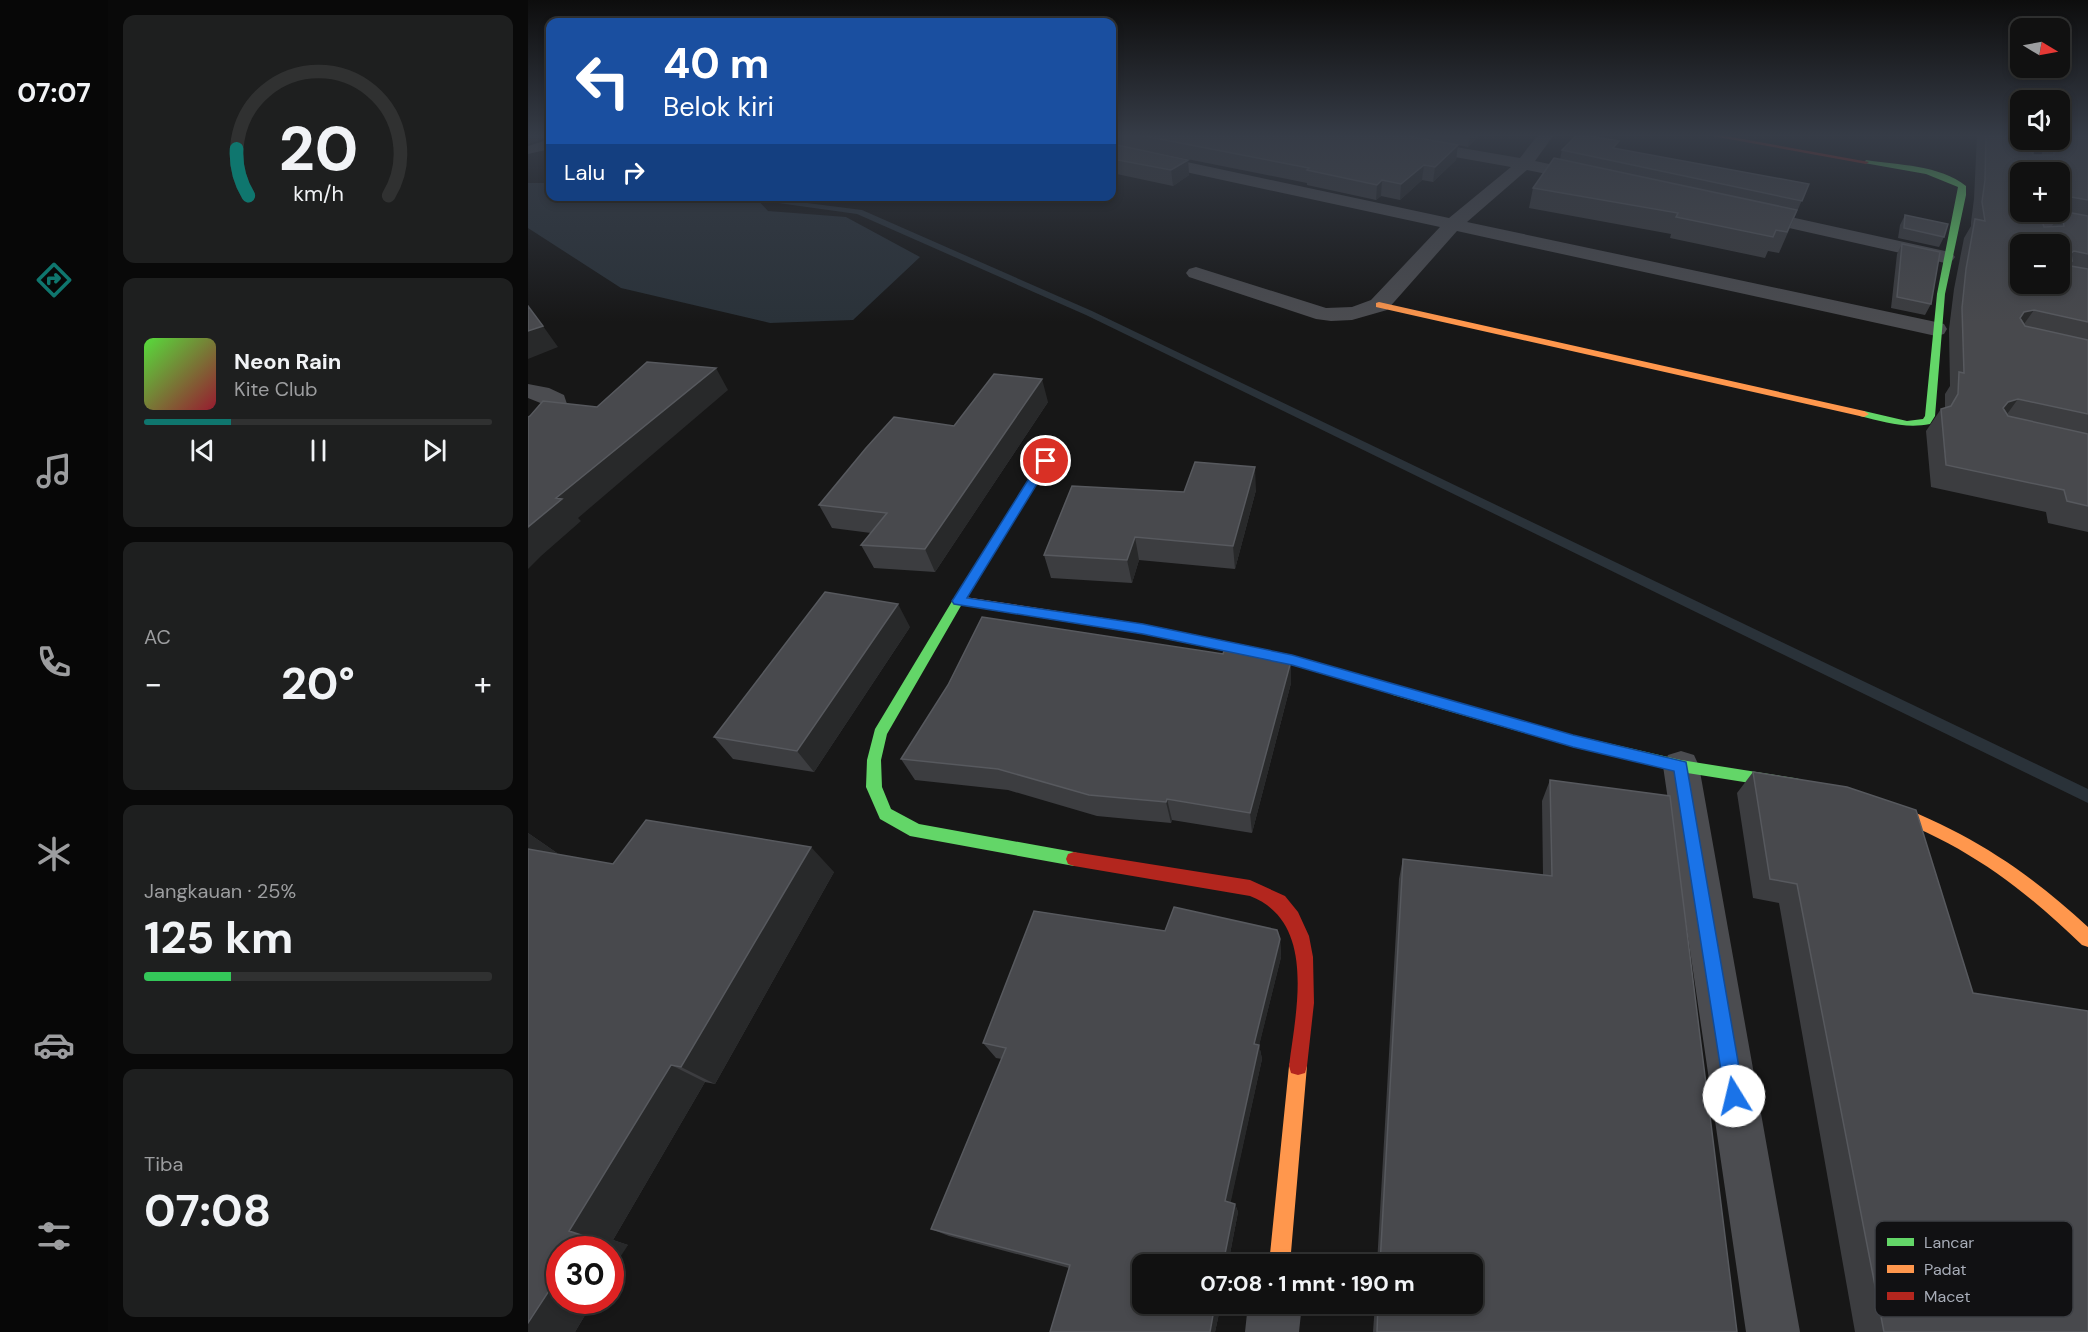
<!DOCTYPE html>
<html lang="id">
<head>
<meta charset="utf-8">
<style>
	body { margin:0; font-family:"DM Sans",sans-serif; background:#1e1f1f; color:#f1f3f6; height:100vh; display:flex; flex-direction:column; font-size:22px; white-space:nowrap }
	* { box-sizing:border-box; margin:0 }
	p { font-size:20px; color:#9c9d9f }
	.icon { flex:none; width:33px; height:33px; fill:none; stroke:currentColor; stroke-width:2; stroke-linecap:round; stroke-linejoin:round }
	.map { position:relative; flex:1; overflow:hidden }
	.details { display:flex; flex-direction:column; gap:15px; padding:15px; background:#090909; width:420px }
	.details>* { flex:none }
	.top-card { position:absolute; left:18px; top:18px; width:570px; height:183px; border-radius:12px; box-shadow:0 3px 9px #0003,0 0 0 2px #303131; background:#1a4fa0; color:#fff; overflow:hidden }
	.needle { width:39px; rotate:100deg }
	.buttons { position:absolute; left:1482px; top:18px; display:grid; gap:12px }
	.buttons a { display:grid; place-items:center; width:60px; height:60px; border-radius:12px; background:#111; box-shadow:0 3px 9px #0003,0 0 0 2px #303131; font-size:30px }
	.speed { position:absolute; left:18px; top:1236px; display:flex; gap:12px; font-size:30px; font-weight:700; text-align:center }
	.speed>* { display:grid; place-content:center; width:78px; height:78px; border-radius:50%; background:#111; box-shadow:0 3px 9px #0003,0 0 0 2px #303131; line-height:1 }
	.speed .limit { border:9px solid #d22; background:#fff; color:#111 }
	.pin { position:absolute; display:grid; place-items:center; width:51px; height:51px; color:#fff; margin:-26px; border:3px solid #fff; border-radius:50%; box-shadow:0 2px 6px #0007 }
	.me { position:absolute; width:66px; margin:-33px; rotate:351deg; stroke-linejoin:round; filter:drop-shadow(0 0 4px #0008) }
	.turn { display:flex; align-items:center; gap:21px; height:126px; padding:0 18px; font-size:27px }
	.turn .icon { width:78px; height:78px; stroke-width:2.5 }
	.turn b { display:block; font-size:42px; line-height:51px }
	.then { display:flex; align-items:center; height:57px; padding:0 18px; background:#0003; gap:12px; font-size:22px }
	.big { font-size:45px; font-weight:700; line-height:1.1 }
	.details .widget { flex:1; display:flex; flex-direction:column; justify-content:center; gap:9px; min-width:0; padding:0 21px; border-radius:12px; background:#1e1f1f }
	.details .dial { align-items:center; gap:0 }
	.dial svg { height:156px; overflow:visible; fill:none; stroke:#303131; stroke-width:7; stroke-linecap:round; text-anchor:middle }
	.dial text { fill:#f1f3f6; stroke:none }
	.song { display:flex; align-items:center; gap:18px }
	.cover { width:72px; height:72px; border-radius:9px; background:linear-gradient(135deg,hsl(110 70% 55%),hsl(350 70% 35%)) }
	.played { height:6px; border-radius:3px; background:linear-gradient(90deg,#0f766e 25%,#303131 25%) }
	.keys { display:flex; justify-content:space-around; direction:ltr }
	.heat { display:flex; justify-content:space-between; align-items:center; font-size:33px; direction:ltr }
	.charge { height:9px; border-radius:4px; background:linear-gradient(90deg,#34c759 25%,#303131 0) }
	.trip { position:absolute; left:604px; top:1254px; width:351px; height:60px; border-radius:12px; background:#111; box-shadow:0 3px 9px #0003,0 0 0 2px #303131; font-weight:700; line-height:60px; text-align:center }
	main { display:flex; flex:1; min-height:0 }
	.dock { display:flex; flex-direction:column; width:108px; justify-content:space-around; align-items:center; background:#070707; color:#9c9d9f }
	.dock .icon { width:42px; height:42px }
	.dock .on { color:#0f766e }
	.dock b { font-size:27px; color:#f1f3f6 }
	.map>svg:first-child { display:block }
	.water { fill:#2a3239 }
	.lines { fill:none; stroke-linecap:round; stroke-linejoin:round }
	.stream { fill:#2a3239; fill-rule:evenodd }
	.street { fill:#4b4c50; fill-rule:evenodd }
	.fast { fill:#63d668; fill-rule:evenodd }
	.slow { fill:#ff974d; fill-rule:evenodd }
	.jam { fill:#b3261e; fill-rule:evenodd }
	.wall { fill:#3c3d40; fill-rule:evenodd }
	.shaded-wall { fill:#28292a }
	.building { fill:#48494d; stroke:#57595e; stroke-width:1.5; fill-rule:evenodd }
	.route { fill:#1a73e8; stroke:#114b97; stroke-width:1.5 }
	.key { fill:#111113; stroke:#3e4045; stroke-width:1.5 }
	.key-label { font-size:16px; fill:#a8adb8 }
</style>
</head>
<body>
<main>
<nav class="dock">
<b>07:07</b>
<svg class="icon on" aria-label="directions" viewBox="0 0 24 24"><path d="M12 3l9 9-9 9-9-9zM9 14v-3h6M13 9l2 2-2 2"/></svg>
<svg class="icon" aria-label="music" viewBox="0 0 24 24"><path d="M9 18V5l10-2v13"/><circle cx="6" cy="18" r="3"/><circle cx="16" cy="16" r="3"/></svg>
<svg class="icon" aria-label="phone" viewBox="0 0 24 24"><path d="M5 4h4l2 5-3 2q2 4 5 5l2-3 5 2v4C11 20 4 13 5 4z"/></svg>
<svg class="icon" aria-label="climate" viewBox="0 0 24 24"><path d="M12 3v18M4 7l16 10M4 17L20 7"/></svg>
<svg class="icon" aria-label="car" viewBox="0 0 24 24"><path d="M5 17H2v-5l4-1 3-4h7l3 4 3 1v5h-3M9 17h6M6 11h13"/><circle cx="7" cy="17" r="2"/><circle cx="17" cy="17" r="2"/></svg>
<svg class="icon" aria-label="filters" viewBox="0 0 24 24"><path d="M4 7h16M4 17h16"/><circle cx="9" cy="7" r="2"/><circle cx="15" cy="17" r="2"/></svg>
</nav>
<section class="details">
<div class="widget dial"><svg viewBox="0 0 100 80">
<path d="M14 69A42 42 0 1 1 86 69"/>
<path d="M14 69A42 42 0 0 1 8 45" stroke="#0f766e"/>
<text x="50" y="56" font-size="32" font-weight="700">20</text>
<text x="50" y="72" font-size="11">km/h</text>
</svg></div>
<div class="widget">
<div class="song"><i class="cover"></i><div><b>Neon Rain</b><p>Kite Club</p></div></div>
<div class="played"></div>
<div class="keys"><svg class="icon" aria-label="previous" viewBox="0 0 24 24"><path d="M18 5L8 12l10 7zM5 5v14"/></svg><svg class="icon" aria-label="pause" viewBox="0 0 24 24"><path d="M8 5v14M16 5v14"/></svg><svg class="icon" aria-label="next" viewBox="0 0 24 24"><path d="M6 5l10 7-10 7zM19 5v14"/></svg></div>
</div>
<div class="widget"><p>AC</p>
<div class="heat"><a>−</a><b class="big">20°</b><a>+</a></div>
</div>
<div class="widget"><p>Jangkauan · 25%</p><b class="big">125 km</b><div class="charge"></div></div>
<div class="widget"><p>Tiba</p><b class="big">07:08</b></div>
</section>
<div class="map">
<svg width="1560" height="1332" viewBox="0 0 1560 1332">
	<rect width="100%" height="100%" fill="#171717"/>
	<path class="water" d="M0,183H22V196L227,197L240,211L318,217L392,257L325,320L242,323L93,288L0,228Z"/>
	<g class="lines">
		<path class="stream" d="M200,196H225L334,210L564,311L1560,789V803L558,315L329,214Z"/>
		<path class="street" d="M829,136H864L992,158L1009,136H1025L1007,161L1069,174L1072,178L1069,182L1063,183L999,170L939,222L1408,322L1416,324L1419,329L1416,334L1408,336L929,231L859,310L824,320L803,321L788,319L661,277L658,273L661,269L668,267L798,308L824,307L843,300L912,227L584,156V146L921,218L983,167L837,141Z
			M22,139V149L0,154V146Z
			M1222,208L1417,251L1424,253L1427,257L1424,261L1417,263L1216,218L1213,214L1216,210Z
			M1507,214L1560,224V236L1518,228L1521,244H1503L1498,220L1500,216Z
			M0,384L21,388L36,395L40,407C29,423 20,442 0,447V426L16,407L15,404L0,398Z
			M1153,751L1166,755L1171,766L1272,1332H1218L1135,766L1140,755Z
			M720,1304H774L771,1332H717Z"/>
		<path class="fast" d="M1338,160C1370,165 1412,165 1438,186V195L1417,294L1407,416L1402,424C1378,429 1356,422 1332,416L1331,414L1336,411L1379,421L1395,419L1397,416L1409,294L1430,187L1398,174L1336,163Z
			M518,458L523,461L434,604L359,734L353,760L354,787L363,809L391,824L546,852L552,854L554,859L552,864L546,866L382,836L352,819L338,787L339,760L347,729L426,598L513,461Z
			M870,686L1045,735L1153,760L1266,778L1271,779L1274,784L1271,789L1266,790L1153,772L1045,747L865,695L863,691L865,687Z"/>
		<path class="slow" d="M851,302L1336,411L1341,414L1336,417L848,307V303Z
			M430,596L615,624L764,655L870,686L875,687L877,691L875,695L870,696L764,665L615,634L426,604L424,601L426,598Z
			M1347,797C1433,828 1493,865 1560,927V947L1554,945C1487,880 1429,840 1342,809L1339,804L1342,799Z
			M770,1057L777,1059L779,1066L762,1264H741L761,1066L763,1059Z"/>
		<path class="jam" d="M1184,136H1198L1341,162L1338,164Z
			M546,852L722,880L757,896L770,912L781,936L785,957L786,1003L779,1066L777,1073L770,1075L763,1073L761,1066C768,1010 789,922 722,896L546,866L540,864L538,859L540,854Z"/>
	</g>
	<path class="wall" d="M584,136H949V138L940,147L930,145L928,160L905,182L894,180L872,200L853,196L848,200L779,185V183L584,144L660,160L661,175L645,186L584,173Z
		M1449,136H1492L1505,155H1514V140H1532L1560,136V532L1520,523L1518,512L1403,487L1398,431L1413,409L1417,408V394L1422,386L1421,329L1426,289L1436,238L1443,226V222L1446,199ZM1532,172V212H1492ZM1512,213L1530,216L1524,226L1516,227Z
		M1089,149L1281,184L1251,253L1240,251L1237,258L1142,238L1143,234L1001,208L1005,188L1032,159L1034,150Z
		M1377,215L1416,237L1411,247L1370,238L1372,225Z
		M1374,244L1403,304L1397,315L1363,308L1369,254Z
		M520,402L407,572L346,568L333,545L343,533L304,528L291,505L426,426Z
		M728,490L707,569L611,560L604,583L523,578L516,555L656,492Z
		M382,627L286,772L205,759L186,737Z
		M695,654L763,661V683L724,833L644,820L643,823L569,816L480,790L387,780L373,759Z
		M1225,772L1445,993L1560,1332H1327L1251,903L1225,898L1209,793Z
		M1022,780L1209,1332H845L847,1304H945V1264H849L871,879L875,859L1015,875L1014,801Z
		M0,833L29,853L28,854L85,864L306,872L187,1084L177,1082L85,1240L100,1245L32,1300H66L47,1332H0Z
		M646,907L749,930L752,939L753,957L731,1045L734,1059L702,1203L707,1204L710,1212L700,1264H615V1304H693L687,1332H522L541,1268L421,1236L403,1229L474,1059L468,1058L455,1043L506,911L637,931Z"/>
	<path class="shaded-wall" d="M0,136H21V137L0,144Z
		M942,136H949V138L940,147Z
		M930,145L928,160L905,182L907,167Z
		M660,160L661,175L645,186L643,170Z
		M896,165L894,180L872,200L873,184Z
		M854,180L853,196L848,200L849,185Z
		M1506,310L1491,331L1482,333L1496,312Z
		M15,326L30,347L0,359V331Z
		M188,368L200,390L50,518L53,521L13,556L0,569V527L28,498Z
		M514,379L520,402L407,572L397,549Z
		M1490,399L1474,421L1475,408L1480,402Z
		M727,467L728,490L707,569L705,546Z
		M607,537L611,560L604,583L599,560Z
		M370,604L382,627L286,772L269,751Z
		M763,661V683L724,833L722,813Z
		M639,799L644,820L643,823L638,802Z
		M0,833L29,853L15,870L0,860Z
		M283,847L306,872L187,1084L153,1067Z
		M752,939L753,957L728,1058L726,1044Z
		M731,1045L734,1059L701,1210L697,1201Z
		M143,1065L177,1082L85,1240L100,1245L82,1273V1250H47L41,1231Z
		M707,1204L710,1212L700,1264H695Z
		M32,1274V1300H66L47,1332H0V1323Z
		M687,1304H693L687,1332H682Z"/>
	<path class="building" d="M616,136H879L930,145L907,167L896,165L873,184L854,180L849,185L779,170L781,168Z
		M1048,136H1062L1091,141L1085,148L1281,184L1274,201L1034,150Z
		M1458,136H1492V140H1505V155H1526L1525,140H1532V136H1560V200L1532,195V172H1492V212H1511L1516,227L1536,226L1533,211L1560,216V254L1546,251L1543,253L1544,261L1537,262V265L1560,269V322L1506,310L1496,312L1492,318L1497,326L1560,340V414L1490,399L1480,402L1475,408L1480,416L1560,434V506L1539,501L1536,490L1418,465L1413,409L1423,406L1430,394L1431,372L1436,373L1434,308L1438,269L1447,219L1457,221L1454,202L1457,180ZM1492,244H1532V284H1492Z
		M584,144L660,160L643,170L584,159Z
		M1026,158L1269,210L1259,232L1248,230L1245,237L1148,217L1150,213L1005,188Z
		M1377,215L1420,224L1416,237L1376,228Z
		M1374,244L1412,252L1403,304L1369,297Z
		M0,306L15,326L0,331Z
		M119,362L188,368L28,498L34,499L0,527V417L2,416L15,401L69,407Z
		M466,374L514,379L397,549L333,545L359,513L291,505L338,448L366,417L426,426Z
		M667,462L727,467L705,546L607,537L599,560L516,555L544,486L656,492Z
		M297,592L370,604L269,751L186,737Z
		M454,617L695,654L696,651L763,661L722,813L639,799L638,802L561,795L470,769L373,759L420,685Z
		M1225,772L1319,787L1388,810L1445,993L1560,1011V1332H1356L1269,884L1242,879Z
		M1022,780L1142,796L1209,1332H849L850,1304H945V1264H852L875,859L1024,876Z
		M118,820L283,847L153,1067L143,1065L41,1231L56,1236L47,1250H32V1274L0,1323V849L85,864Z
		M646,907L749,930L752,939L726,1044L731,1045L697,1201L707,1204L695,1264H615V1304H687L682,1332H522L542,1265L403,1229L478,1048L455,1043L506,911L637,931Z"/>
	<linearGradient id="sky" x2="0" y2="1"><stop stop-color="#0d0d0d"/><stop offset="0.42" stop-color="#363c47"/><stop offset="1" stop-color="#363c47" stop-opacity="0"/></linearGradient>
	<rect width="1560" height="322" fill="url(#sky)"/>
	<path class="route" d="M518,458L523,461L439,598L615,624L764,655L1045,735L1158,762L1216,1096L1213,1103L1206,1106L1200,1103L1197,1096L1146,771L1045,747L764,665L615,634L426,604L424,601L426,598L512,461Z"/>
	<rect x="1347" y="1221" width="198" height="96" rx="9" class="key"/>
	<rect x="1359" y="1238" width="27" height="8" fill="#63d668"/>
	<rect x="1359" y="1265" width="27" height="8" fill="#ff974d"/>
	<rect x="1359" y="1292" width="27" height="8" fill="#b3261e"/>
	<g class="key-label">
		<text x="1396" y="1248">Lancar</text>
		<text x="1396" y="1275">Padat</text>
		<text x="1396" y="1302">Macet</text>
	</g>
</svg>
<div class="buttons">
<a><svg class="needle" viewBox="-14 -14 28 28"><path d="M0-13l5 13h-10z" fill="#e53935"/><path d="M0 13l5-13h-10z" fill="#9c9d9f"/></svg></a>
<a><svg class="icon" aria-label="sound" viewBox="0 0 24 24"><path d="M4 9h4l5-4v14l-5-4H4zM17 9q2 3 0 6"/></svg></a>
<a>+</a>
<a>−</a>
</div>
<div class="speed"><div class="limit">30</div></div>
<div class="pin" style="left:518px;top:461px;background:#d93025"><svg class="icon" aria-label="arrive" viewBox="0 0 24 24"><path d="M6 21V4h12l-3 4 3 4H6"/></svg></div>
<svg class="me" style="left:1206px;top:1096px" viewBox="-20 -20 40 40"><circle r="19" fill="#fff"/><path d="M0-13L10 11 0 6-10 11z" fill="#1a73e8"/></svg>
<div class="trip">07:08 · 1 mnt · 190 m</div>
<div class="top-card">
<div class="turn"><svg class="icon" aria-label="left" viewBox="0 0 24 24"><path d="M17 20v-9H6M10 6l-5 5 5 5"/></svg><div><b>40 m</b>Belok kiri</div></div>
<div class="then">Lalu<svg class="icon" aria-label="right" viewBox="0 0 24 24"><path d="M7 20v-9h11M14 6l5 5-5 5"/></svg></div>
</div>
</div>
</main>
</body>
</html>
